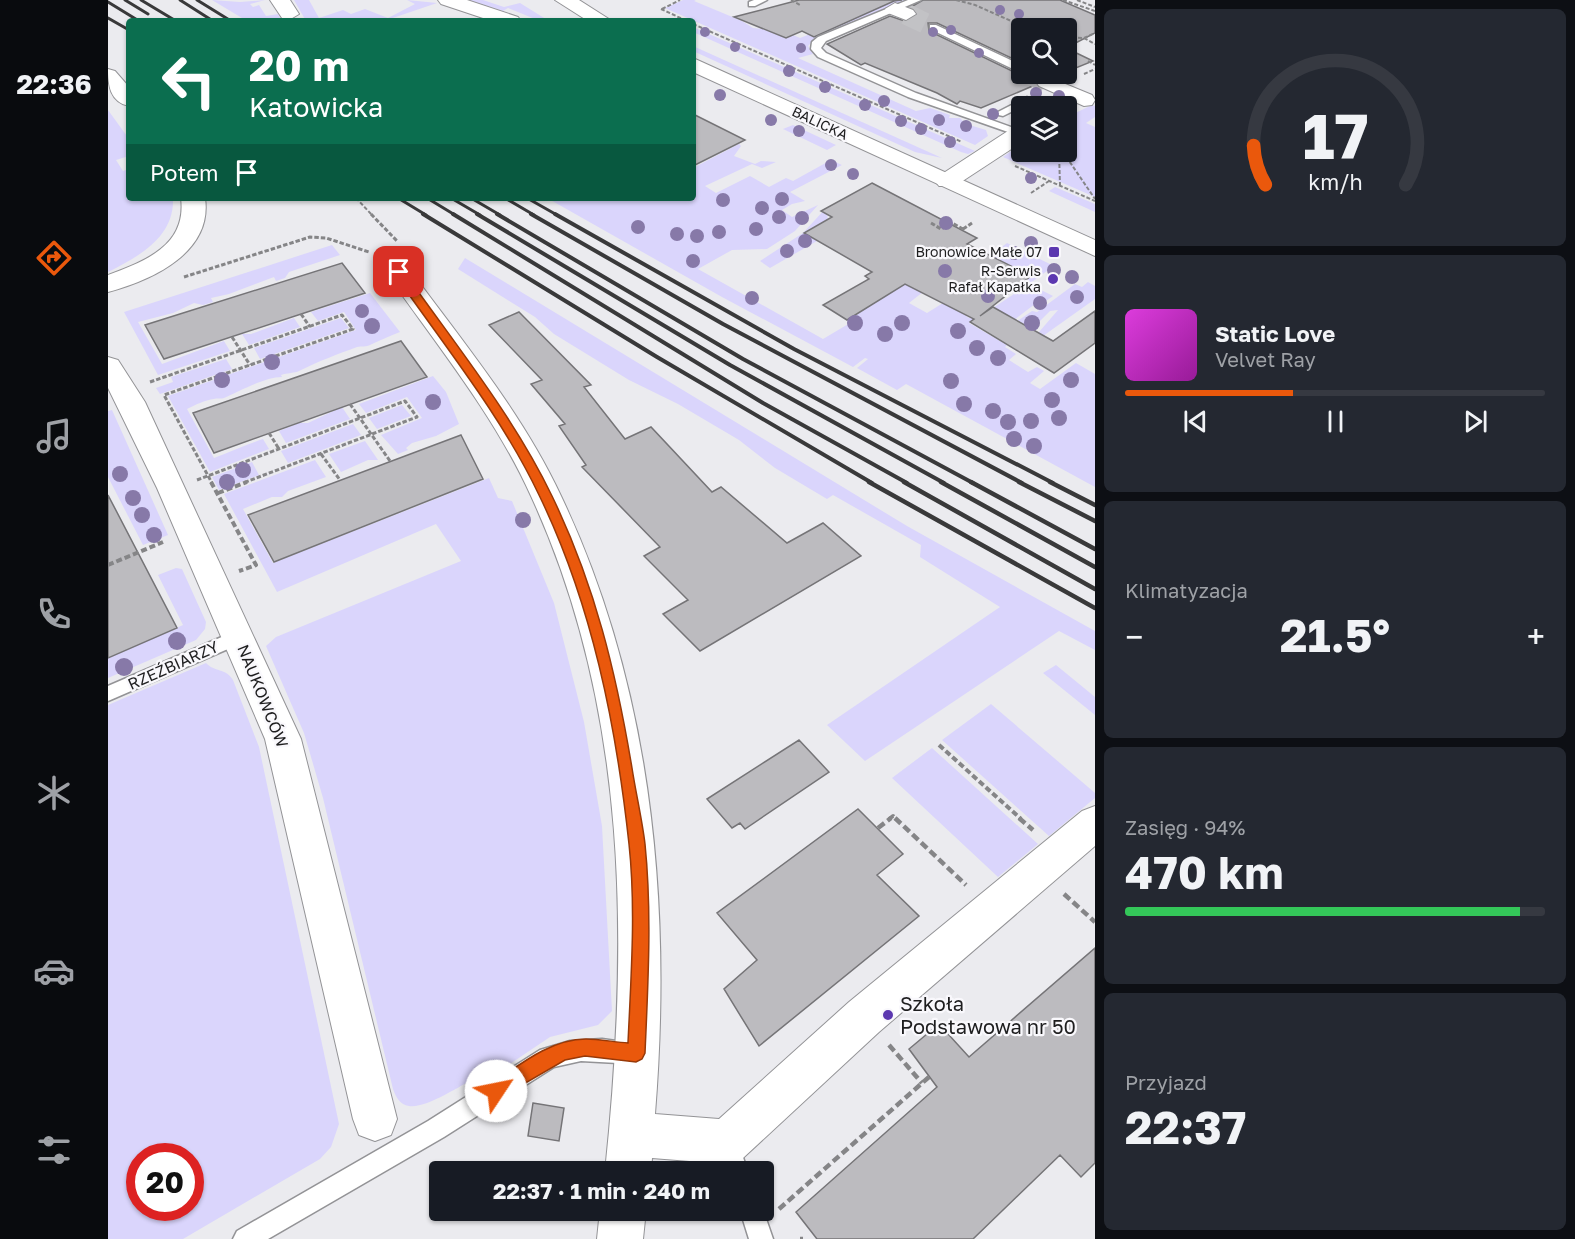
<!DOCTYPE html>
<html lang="pl">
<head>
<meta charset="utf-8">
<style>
	body { margin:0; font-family:"Golos Text",sans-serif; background:#242831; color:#f1f3f6; height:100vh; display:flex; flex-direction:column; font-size:22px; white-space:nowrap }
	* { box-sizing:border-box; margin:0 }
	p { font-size:20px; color:#9ea1a6 }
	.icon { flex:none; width:33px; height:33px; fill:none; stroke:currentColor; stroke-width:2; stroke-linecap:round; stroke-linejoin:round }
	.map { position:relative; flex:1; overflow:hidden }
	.details { display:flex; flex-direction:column; gap:9px; padding:9px; background:#0d0f14; width:480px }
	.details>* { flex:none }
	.top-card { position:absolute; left:18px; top:18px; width:570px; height:183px; border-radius:6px; box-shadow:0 2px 4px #0004; background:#0b6e4f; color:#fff; overflow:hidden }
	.buttons { position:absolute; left:903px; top:18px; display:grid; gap:12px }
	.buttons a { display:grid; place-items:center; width:66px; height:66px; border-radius:6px; background:#171b24; box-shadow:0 2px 4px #0004; font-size:30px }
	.speed { position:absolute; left:18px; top:1143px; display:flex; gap:12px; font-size:30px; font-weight:700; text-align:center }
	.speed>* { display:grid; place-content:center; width:78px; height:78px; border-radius:50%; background:#171b24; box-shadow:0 2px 4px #0004; line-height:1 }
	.speed .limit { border:9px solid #d22; background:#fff; color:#111 }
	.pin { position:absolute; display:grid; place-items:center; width:51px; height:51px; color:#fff; margin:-26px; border-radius:12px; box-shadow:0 3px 9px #0006 }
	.me { position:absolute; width:66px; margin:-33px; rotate:56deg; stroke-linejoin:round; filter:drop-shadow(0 0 4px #0008) }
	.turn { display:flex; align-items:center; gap:21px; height:126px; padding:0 24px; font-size:27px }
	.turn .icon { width:78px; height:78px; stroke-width:2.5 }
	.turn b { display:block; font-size:42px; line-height:51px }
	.then { display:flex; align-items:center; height:57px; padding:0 24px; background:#0003; gap:12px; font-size:22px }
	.big { font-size:45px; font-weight:700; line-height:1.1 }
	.details .widget { flex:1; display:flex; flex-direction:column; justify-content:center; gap:9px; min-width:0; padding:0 21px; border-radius:9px; background:#242831 }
	.details .dial { align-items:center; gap:0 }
	.dial svg { height:156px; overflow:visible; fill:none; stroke:#363941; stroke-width:7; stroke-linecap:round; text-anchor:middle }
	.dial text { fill:#f1f3f6; stroke:none }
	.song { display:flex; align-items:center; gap:18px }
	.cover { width:72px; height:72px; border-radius:9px; background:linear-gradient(135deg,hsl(300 70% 55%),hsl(300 70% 35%)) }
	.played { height:6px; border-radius:3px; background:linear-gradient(90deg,#ea580c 40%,#363941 40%) }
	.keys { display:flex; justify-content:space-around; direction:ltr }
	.heat { display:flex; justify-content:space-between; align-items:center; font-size:33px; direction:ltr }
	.charge { height:9px; border-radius:4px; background:linear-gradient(90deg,#34c759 94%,#363941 0) }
	.trip { position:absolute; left:321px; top:1161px; width:345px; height:60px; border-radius:6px; background:#171b24; box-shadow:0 2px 4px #0004; font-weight:700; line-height:60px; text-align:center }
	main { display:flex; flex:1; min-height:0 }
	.dock { display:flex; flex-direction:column; width:108px; justify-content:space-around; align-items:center; background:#090b0e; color:#9ea1a6 }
	.dock .icon { width:42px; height:42px }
	.dock .selected { color:#ea580c }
	.dock b { font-size:27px; color:#f1f3f6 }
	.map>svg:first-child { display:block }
	.green { fill:#dad5fc; fill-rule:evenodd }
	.building { fill:#bcbbbf; stroke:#757477; stroke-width:1.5 }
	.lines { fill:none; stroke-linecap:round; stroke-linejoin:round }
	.street-tunnel { stroke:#c2c2c5; stroke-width:21; stroke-dasharray:21 10; stroke-linecap:butt }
	.lane-casing { stroke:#939396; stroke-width:3 }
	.street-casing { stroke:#939396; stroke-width:2 }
	.secondary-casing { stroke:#939396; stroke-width:2 }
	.path-far3 { stroke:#858587; stroke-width:2; stroke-dasharray:4 2; stroke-linecap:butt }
	.path-far2 { stroke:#858587; stroke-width:3; stroke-dasharray:4.5 2; stroke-linecap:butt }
	.path-far1 { stroke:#858587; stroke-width:4; stroke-dasharray:6 3; stroke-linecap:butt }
	.path { stroke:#858587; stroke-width:4.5; stroke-dasharray:8 4; stroke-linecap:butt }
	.lane { fill:#fff; fill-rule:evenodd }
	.street { fill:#fff; fill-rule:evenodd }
	.secondary { fill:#fff; fill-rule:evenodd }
	.rail-far2 { stroke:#39393a; stroke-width:3 }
	.rail-far1 { stroke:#39393a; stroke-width:4 }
	.rail { stroke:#39393a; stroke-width:4.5 }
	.tree { fill:#8779a8 }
	.route { fill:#ea580c; stroke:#983908; stroke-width:1.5 }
	.poi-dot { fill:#5c38b0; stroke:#f9f8fc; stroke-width:2 }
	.labels { text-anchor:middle; stroke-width:4.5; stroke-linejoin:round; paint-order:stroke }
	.far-street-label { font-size:14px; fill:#1e1e1f; stroke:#f9f8fc }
	.far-poi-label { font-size:14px; fill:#1e1e1f; stroke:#f9f8fc; text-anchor:end }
	.street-label { font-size:16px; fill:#1e1e1f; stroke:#f9f8fc }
	.near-poi-label { font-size:20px; fill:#1e1e1f; stroke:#f9f8fc; text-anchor:start }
</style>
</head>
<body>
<main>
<nav class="dock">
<b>22:36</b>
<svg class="icon selected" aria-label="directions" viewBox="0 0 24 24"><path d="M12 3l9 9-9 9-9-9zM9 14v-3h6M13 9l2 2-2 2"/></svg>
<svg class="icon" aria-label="music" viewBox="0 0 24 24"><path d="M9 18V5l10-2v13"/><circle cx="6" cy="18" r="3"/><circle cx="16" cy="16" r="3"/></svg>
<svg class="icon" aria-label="phone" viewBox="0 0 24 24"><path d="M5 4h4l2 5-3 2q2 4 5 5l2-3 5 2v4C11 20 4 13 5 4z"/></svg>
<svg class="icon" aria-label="climate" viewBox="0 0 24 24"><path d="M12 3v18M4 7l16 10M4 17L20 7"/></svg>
<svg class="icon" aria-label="car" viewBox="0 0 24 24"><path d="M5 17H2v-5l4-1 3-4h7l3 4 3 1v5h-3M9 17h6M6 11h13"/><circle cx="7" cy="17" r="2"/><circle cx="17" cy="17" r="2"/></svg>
<svg class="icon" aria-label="filters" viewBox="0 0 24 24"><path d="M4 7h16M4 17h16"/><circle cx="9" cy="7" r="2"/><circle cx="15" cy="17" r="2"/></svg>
</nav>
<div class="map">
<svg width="987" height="1239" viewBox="0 0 987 1239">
	<rect width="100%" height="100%" fill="#ebebef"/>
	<path class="green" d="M104,0L132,2L157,0L142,4L145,7L151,5L158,16L170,14L174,21H139Z
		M186,0H201L211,18L235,10L243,14L257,9L280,18L307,4L299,0L329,3L276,21H198Z
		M360,0H375L396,7L412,3L441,21H432L400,8L395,11Z
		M575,0H588L586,1L634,21L645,28L655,29L678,38L685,35L692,38L788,0H799L709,37L700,46L705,54L690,58L808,111L822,108L842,115L841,118H852L858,124L878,130L880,136L867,145L557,8Z
		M585,27L867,151L860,154L853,152L594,36L585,32Z
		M585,46L834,158L807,152L585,51Z
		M984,105L987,106V117L978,123L987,127V197L895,157L913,144L914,152H958L959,117Z
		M0,110L21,139V156L8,160L15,171L21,169V198H64L65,201C65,238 30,257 0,272Z
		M685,125L728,145L719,150L675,129Z
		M631,144L633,146L626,156L647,164L653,161L668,162L654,168L644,164L597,186L608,193L642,176L661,187L678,178L685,181L723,160L734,165L682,192L697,201L684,204L674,210L684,217L710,205L687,231L659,249L624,250L590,269L715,339L742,323L739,320L856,246L815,292L801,303L819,313L835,303L868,310L858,316L861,318L874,314L861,323L899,345L897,347L908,354L901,360L920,372L929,367L936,371L922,383L932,389L968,363L987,374V487L798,384L789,390L749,368L760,359L757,358L745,367L614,297L439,198H585V168Z
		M947,187L987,204V212L941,191Z
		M718,208L720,220L696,233L709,241L662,268L652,261L695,233Z
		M899,243L946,266L921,284L945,296L932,305L927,304L902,323L885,308L906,294L903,292L923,276L882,256Z
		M224,245L232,255L181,272L177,278L168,281L166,277L121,294L103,298L105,302L95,305L86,303L65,313L30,322L54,364L116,341L122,351L50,375L16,312Z
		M357,258L799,526L987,631V650L951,631L757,761L719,725L892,607L812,557L813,545L725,495L719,499L667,468L631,440L570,404L521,380L446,334L427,317L350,269Z
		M980,282L987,286V299L928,341L925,339L950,310L942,311L920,333L902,326L924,311L929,312L967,284L974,287Z
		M262,293L292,332C282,336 272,340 262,345C259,347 253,346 249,347C230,354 211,361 191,371C187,373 179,373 173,375L174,377C157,377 132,391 116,398C114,399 108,398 106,399C97,400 87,405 79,409L106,458C122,452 138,445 155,439L161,449L102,472L60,396L248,330L236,312L210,321L203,312Z
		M186,318L192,327L141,345L134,334H143Z
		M233,318L241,328L152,359L146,348Z
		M118,359L124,369L52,394L48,388L65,382L63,377Z
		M325,376L338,392L351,424L328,436L304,443L298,448L300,450L290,454L273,435L314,418L299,397L258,413L251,404Z
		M294,405L303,416L269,429L261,418Z
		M234,407L242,419L178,443L171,431L191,423H200Z
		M4,410L60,535L35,545L0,477V411Z
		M245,424L253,435L180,463L173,451Z
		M257,441L270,460H260L233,472L221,454Z
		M207,460L218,477L180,491L174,497H164L135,509L165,563L381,478L390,498L404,501L446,603L476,722L494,826L504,1011L490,1025L442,1037L372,1084L367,1078C352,1086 317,1109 301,1106C292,1105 288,1097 285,1089L215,798L196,733L158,646L168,637L353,561L328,524L169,592L116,494Z
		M144,462L151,475L111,490L104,477Z
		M68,568L74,569L98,622L97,629L88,640L0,678V658L75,625L50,575Z
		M98,663C106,672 118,668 125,680L151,747L231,1124L223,1147L212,1159L75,1239H0V705ZM32,1156H82V1208H32Z
		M948,665L987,697V715L935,673Z
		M883,704L987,793V798L941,836L834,740Z
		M824,748L930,844L890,877L784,778Z"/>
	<path class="building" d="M691,0H794L786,1L706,37L694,31L678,38L626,17Z
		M815,0H952L987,15V33L958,48V28H914V63L829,23H820L821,31L904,71L956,74L946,77L939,74L930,76L926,81L927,85L873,108L852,101L849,104L829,93L757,63L753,65L719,44L782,16L799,22L810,14L803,7Z
		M958,48L985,61L958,72Z
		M585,114L637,140L585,166Z
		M764,183L869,238L859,244L923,276L872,316L885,307L945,341L987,311V343L946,373L862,322L866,319L797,284L739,320L715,305L761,279L757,276L764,272L696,233L724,217L713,211Z
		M234,263L257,293L56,359L37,325Z
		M411,312L483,385L476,387L517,439L543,427L604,492L613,487L679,543L715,523L753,556L592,651L555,614L580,600L536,556L552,547L474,467L478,465L451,426L457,424L423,384L434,380L381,325Z
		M293,341L319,377L106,453L85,413Z
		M353,435L375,479L166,562L140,515Z
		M0,495L69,628L0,658Z
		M691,740L721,772L637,829L632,823L624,828L599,799Z
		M750,809L795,854L769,875L811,916L651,1046L616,989L649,960L609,913Z
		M987,948V1163L973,1177L952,1155L865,1239H709L688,1212L829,1087L801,1049L831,1024L861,1057Z
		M425,1103L456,1108L451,1141L420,1136Z"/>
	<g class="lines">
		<path class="street-tunnel" d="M798,14L825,27
			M922,74L938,82"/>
		<g class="lane-casing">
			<path id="lane" d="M646,0H659L647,6H641V2Z
				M800,0H813L718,41L713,48L718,53L808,93L914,131V137L800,97L710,57L703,49L704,42L710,37Z
				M822,25H828L913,65L914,68L905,69L822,29Z
				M919,97L938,106L919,104L895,116L886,114Z
				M130,630L136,632L138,637L136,642L0,701V686Z
				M494,1039L536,1045L539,1053L536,1061L528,1064L473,1061L446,1067L336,1137L160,1239H125L129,1231L320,1121L432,1050L462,1041Z
				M619,1131L627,1134L640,1172H617L608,1142L611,1134Z
				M632,1210H655L665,1239H641Z"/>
		</g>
		<g class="street-casing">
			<path id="street" d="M162,0H182L191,14L181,20L174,18Z
				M330,0H359L410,17L413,21H384L333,4Z
				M787,3L805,10L808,14L798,20L780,13L777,9Z
				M0,69L7,71L21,87V106C2,102 0,85 0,69Z
				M938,76L984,95L987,100L984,105L976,106L931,86L928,82L931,78Z
				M914,126V142L847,186H831L827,181L831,176L906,127Z
				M73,198H97C105,252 45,280 0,292V275C38,261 79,245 73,198Z
				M285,256L294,259C349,335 413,410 453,496C544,687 564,904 547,1114L611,1119L741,1002L974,811L987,806V846L771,1032L635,1158L619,1164L544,1158L543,1172H497C521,943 521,709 423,496C385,412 324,339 272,264L276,259Z
				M0,357L10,360L37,402L193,739L289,1119L283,1135L267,1141L251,1135L245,1119L157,739L49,488L0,388Z
				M492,1210H538L535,1239H489Z"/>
		</g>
		<g class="secondary-casing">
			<path id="secondary" d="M447,0H471L504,21H480Z
				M585,58L987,240V256L585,72Z"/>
		</g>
		<path class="path-far3" d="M683,0L692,5
			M848,0L867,5L919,28
			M955,0L987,11
			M969,0L987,7
			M553,9L579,21
			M554,9L572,0
			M585,24L854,142
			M958,37L976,38L987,33
			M976,38L987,44
			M980,61L987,65
			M976,74L987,69
			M958,127L968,121
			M951,152L952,185
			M955,152L987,199
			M907,166L987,201
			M923,193L941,181
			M248,198L264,215"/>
		<path class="path-far2" d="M263,214L289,241
			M823,223L833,229L844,223L855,229L853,230
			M855,229L864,223
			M76,277L202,237L218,238L261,252
			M193,314L202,327
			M124,337L142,365
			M42,382L234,315L245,329L56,395L104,483
			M242,404L282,461
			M161,433L171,449
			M213,454L232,480
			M89,480L297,401L309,417L135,483"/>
		<path class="path-far1" d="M103,482L148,565L131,571
			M110,493L139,482
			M0,565L55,542
			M831,745L913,819
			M781,819L785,816L788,819"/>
		<path class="path" d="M787,818L858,885
			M911,818L925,830
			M770,828L783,818
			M956,894L987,922
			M781,1045L814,1083
			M671,1209L821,1077
			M692,1239H695"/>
		<use href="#lane" class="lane"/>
		<use href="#street" class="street"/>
		<use href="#secondary" class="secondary"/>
		<path class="rail-far2" d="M17,0L40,14
			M33,0L68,21
			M72,0L105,21
			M89,0L123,21
			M0,2L31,21
			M0,18L21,30
			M290,198L318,215
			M319,198L347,215
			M343,198L372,215
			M363,198L392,215
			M397,198L426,215
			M419,198L449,215"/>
		<path class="rail-far1" d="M315,214L549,357L764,483
			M345,214L655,403L799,483
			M369,214L622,365L836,483
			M389,214L635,359L865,483
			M423,214L615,324L914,483
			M447,214L686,349L945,483"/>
		<path class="rail" d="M761,482L987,608
			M796,482L987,589
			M833,482L987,567
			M863,482L987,549
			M911,482L987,521
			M942,482L987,505"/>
	</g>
	<g class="tree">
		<circle cx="892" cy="10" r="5"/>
		<circle cx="911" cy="14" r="5"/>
		<circle cx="843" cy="30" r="5"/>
		<circle cx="597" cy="32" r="5"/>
		<circle cx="825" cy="32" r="5"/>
		<circle cx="627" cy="47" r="5"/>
		<circle cx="693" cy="48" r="5"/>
		<circle cx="871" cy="53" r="5"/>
		<circle cx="681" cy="71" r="6"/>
		<circle cx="717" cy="87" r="6"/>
		<circle cx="928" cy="93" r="6"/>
		<circle cx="612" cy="95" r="6"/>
		<circle cx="951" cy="96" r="6"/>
		<circle cx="776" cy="101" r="6"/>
		<circle cx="757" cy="105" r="6"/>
		<circle cx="885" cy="114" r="6"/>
		<circle cx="663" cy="120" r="6"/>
		<circle cx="831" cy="120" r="6"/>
		<circle cx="793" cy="121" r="6"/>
		<circle cx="858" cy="126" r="6"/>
		<circle cx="813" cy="129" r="6"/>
		<circle cx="691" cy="131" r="6"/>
		<circle cx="842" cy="142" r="6"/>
		<circle cx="723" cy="165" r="6"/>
		<circle cx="745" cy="174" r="6"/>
		<circle cx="923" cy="178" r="6"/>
		<circle cx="674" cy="199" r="7"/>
		<circle cx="615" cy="200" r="7"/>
		<circle cx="654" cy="208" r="7"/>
		<circle cx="671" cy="217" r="7"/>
		<circle cx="694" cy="218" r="7"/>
		<circle cx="838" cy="223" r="7"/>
		<circle cx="530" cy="227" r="7"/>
		<circle cx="648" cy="229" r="7"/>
		<circle cx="611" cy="232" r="7"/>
		<circle cx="569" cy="234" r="7"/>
		<circle cx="589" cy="236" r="7"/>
		<circle cx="697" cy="241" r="7"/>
		<circle cx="923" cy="243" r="7"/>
		<circle cx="679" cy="251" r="7"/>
		<circle cx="906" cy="253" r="7"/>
		<circle cx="585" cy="261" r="7"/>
		<circle cx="946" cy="270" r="7"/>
		<circle cx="837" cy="271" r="7"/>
		<circle cx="964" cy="277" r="7"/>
		<circle cx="880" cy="296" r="7"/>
		<circle cx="969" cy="297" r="7"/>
		<circle cx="644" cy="298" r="7"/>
		<circle cx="932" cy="303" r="7"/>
		<circle cx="254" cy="311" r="7"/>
		<circle cx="747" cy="323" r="8"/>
		<circle cx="794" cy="323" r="8"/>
		<circle cx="924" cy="323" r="8"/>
		<circle cx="264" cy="326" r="8"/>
		<circle cx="850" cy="331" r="8"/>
		<circle cx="777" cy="334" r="8"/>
		<circle cx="869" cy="348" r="8"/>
		<circle cx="890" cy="358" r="8"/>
		<circle cx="164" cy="362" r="8"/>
		<circle cx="114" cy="380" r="8"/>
		<circle cx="963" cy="380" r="8"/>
		<circle cx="843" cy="381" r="8"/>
		<circle cx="944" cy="400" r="8"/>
		<circle cx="325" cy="402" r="8"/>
		<circle cx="856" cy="404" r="8"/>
		<circle cx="885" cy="411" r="8"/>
		<circle cx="951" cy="418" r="8"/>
		<circle cx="923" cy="421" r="8"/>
		<circle cx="900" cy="422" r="8"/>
		<circle cx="906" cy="439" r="8"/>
		<circle cx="926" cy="446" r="8"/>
		<circle cx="135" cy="470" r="8"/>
		<circle cx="12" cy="474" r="8"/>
		<circle cx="119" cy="482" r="8"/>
		<circle cx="25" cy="498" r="8"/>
		<circle cx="34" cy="515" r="8"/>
		<circle cx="415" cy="520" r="8"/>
		<circle cx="46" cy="535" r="8"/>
		<circle cx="69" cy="641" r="9"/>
		<circle cx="16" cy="667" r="9"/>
	</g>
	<path class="route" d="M287,269H294C346,343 405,415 444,496C487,585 508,672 524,768C528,794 534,819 537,844C544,913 540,984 537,1053L534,1059L528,1062L477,1056L457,1060L388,1100L382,1097L379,1091L382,1085C410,1066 442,1039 478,1039C491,1039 506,1042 520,1043C523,977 528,909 521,844C508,724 484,604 431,495C393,415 335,344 285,272Z"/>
	<g class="poi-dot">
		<rect x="940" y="246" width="12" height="12" rx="3"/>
		<circle cx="945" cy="279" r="6"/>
		<circle cx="780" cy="1015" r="6"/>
	</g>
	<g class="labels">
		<g class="far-street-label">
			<text transform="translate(712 123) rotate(25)" y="5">BALICKA</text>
		</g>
		<g class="far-poi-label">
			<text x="934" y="257">Bronowice Małe 07</text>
			<text x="933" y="276">R-Serwis<tspan x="933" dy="16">Rafał Kapałka</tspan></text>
		</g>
		<g class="street-label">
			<text transform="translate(65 665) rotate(-24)" y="6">RZEŹBIARZY</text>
			<text transform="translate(155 696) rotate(68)" y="6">NAUKOWCÓW</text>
		</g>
		<g class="near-poi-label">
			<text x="792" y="1011">Szkoła<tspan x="792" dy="23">Podstawowa nr 50</tspan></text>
		</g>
	</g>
</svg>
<div class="buttons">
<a><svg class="icon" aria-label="search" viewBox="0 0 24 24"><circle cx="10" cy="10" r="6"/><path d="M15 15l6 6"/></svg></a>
<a><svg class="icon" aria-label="layers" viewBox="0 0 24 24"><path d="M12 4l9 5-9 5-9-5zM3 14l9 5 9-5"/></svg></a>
</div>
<div class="speed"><div class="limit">20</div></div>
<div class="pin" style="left:291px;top:272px;background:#d93025"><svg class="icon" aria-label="arrive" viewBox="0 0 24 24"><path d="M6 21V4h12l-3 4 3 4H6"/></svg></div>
<svg class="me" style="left:388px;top:1091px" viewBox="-20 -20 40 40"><circle r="19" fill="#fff"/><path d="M0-13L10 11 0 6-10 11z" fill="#ea580c"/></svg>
<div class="trip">22:37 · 1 min · 240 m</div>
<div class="top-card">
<div class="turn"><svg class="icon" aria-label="left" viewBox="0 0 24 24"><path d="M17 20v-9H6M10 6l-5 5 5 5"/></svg><div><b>20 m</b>Katowicka</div></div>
<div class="then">Potem<svg class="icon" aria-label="arrive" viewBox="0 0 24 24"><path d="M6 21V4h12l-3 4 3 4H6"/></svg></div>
</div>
</div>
<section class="details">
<div class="widget dial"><svg viewBox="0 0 100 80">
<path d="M14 69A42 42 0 1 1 86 69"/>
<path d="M14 69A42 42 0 0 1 8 49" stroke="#ea580c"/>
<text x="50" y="56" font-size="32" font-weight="700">17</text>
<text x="50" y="72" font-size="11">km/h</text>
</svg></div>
<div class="widget">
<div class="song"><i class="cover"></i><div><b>Static Love</b><p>Velvet Ray</p></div></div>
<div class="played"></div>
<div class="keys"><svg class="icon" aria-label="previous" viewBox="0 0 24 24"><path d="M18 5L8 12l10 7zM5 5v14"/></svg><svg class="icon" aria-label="pause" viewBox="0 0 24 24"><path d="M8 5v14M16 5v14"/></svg><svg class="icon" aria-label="next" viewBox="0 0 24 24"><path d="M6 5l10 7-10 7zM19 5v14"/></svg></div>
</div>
<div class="widget"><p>Klimatyzacja</p>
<div class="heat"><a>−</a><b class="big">21.5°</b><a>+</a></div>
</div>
<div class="widget"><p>Zasięg · 94%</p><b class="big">470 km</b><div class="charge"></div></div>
<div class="widget"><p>Przyjazd</p><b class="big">22:37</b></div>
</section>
</main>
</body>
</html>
